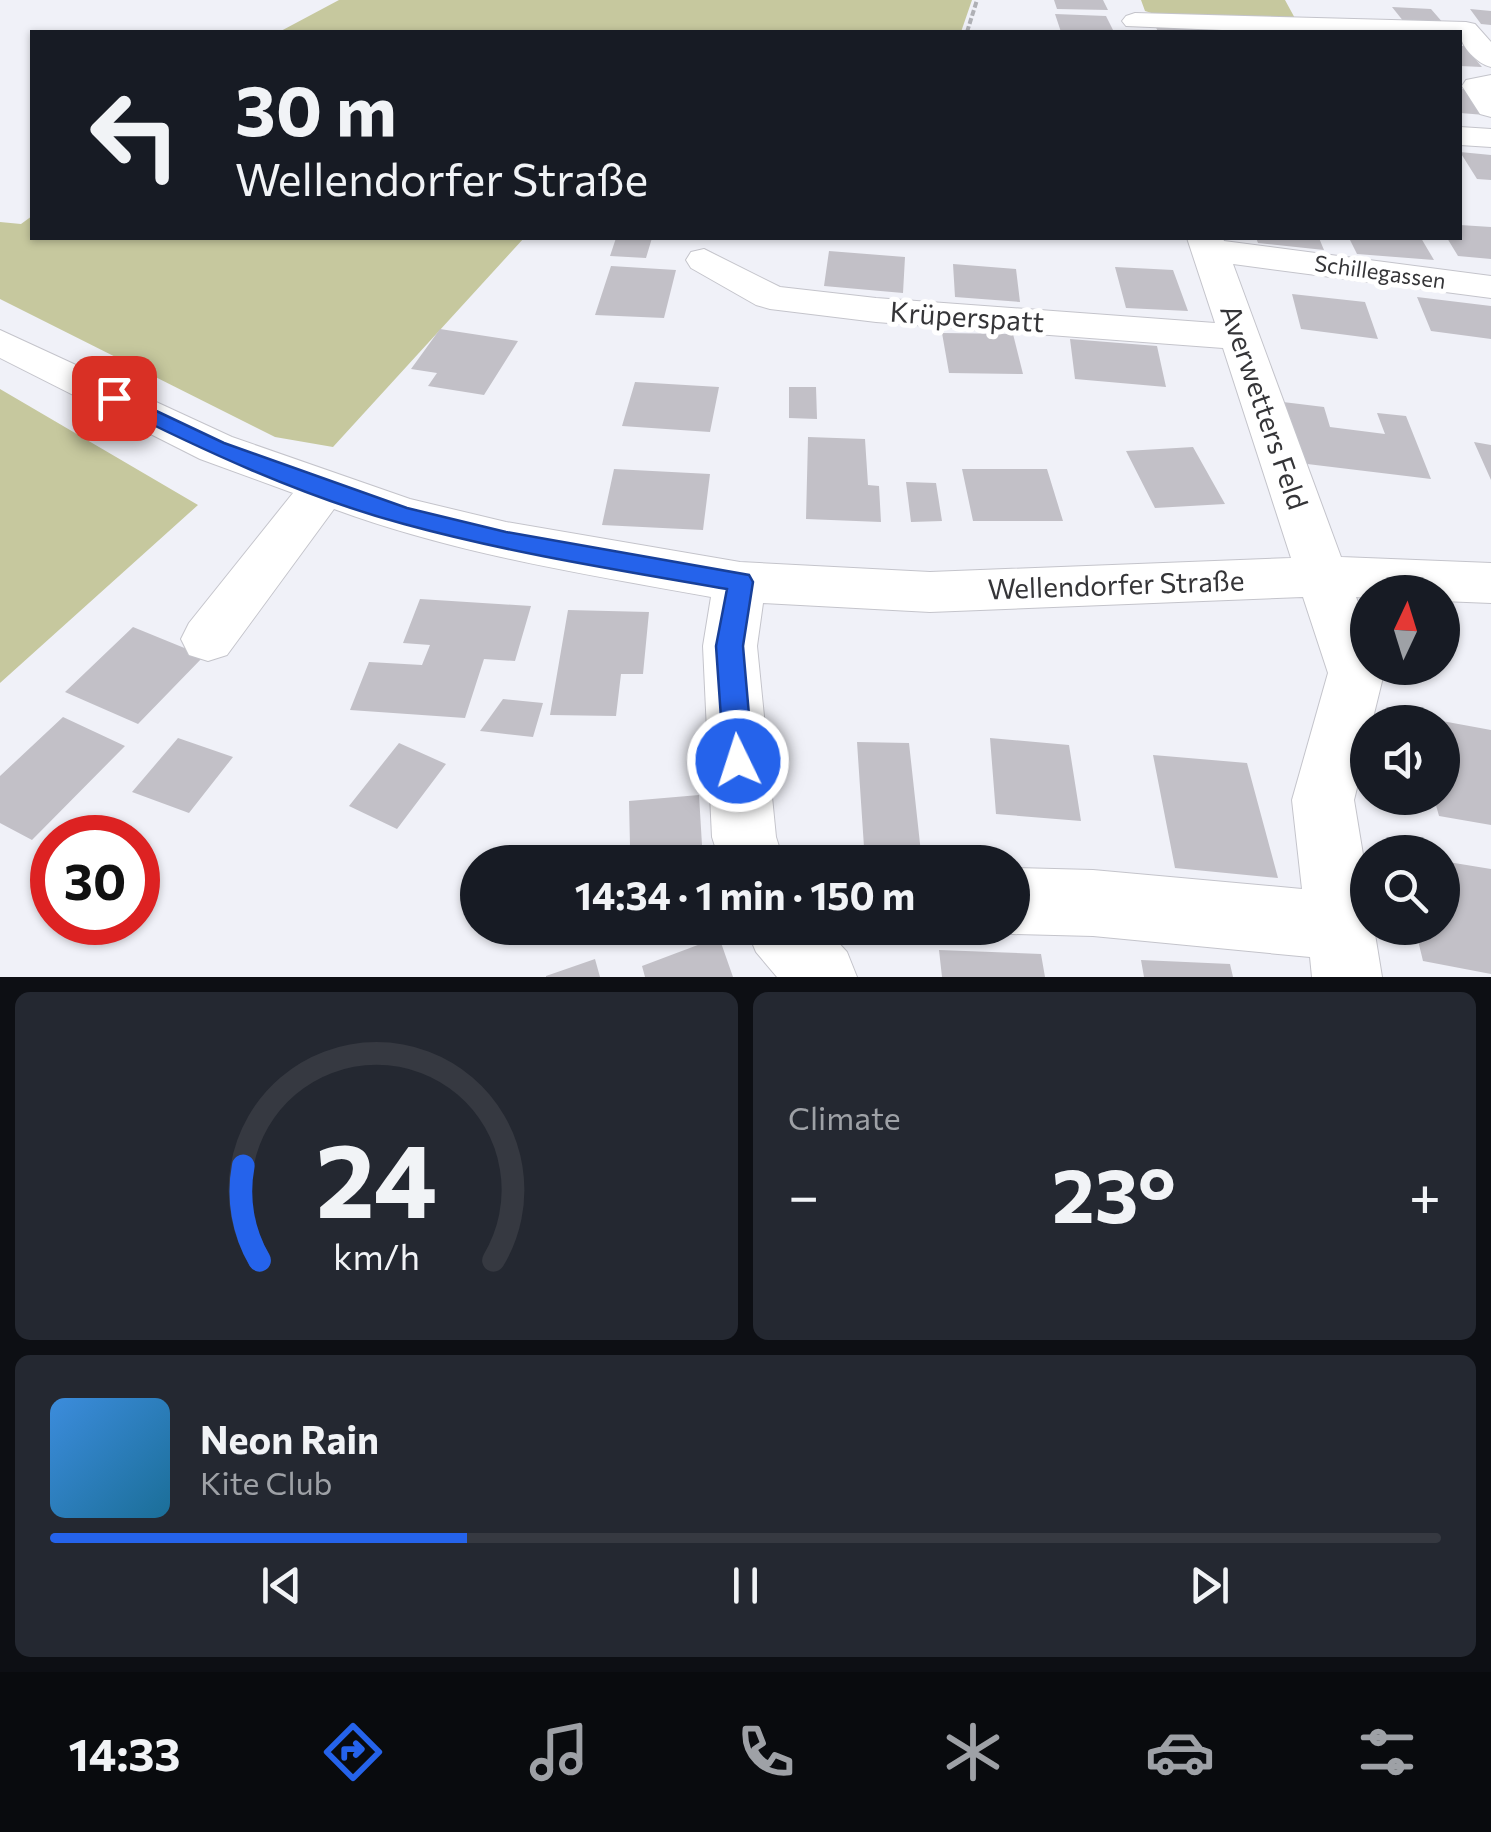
<!DOCTYPE html>
<html lang="en">
<head>
<meta charset="utf-8">
<style>
	body { margin:0; font-family:Commissioner,sans-serif; background:#242831; color:#f1f3f6; height:100vh; display:flex; flex-direction:column; font-size:38px; white-space:nowrap }
	* { box-sizing:border-box; margin:0 }
	p { font-size:32px; color:#9ea1a6 }
	.icon { flex:none; width:55px; height:55px; fill:none; stroke:currentColor; stroke-width:2; stroke-linecap:round; stroke-linejoin:round }
	.map { position:relative; height:977px; overflow:hidden }
	.details { display:flex; flex-direction:column; gap:15px; padding:15px; background:#0d0f14; flex:1 }
	.details>* { flex:none }
	.top-card { position:absolute; left:30px; top:30px; width:1432px; height:210px; border-radius:0px; box-shadow:0 2px 8px #0004; background:#171b24; color:#f1f3f6; overflow:hidden }
	.needle { width:65px; rotate:4deg }
	.fabs { position:absolute; left:1350px; top:575px; display:grid; gap:20px }
	.fabs a { display:grid; place-items:center; width:110px; height:110px; border-radius:50%; background:#171b24; box-shadow:0 2px 8px #0004; font-size:50px }
	.speed { position:absolute; left:30px; top:815px; display:flex; gap:20px; font-size:50px; font-weight:700; text-align:center }
	.speed>* { display:grid; place-content:center; width:130px; height:130px; border-radius:50%; background:#171b24; box-shadow:0 2px 8px #0004; line-height:1 }
	.speed .limit { border:15px solid #d22; background:#fff; color:#111 }
	.pin { position:absolute; display:grid; place-items:center; width:85px; height:85px; color:#fff; margin:-42px; border-radius:20px; box-shadow:0 5px 15px #0006 }
	.me { position:absolute; width:110px; margin:-55px; rotate:356deg; stroke-linejoin:round; filter:drop-shadow(0 0 8px #0008) }
	.turn { display:flex; align-items:center; gap:35px; height:210px; padding:0 40px; font-size:45px }
	.turn .icon { width:130px; height:130px; stroke-width:2.5 }
	.turn b { display:block; font-size:70px; line-height:85px }
	.big { font-size:75px; font-weight:700; line-height:1.1 }
	.details .widget { flex:1; display:flex; flex-direction:column; justify-content:center; gap:15px; min-width:0; padding:0 35px; border-radius:15px; background:#242831 }
	.details .dial { align-items:center; gap:0 }
	.dial svg { height:260px; overflow:visible; fill:none; stroke:#363941; stroke-width:7; stroke-linecap:round; text-anchor:middle }
	.dial text { fill:#f1f3f6; stroke:none }
	.song { display:flex; align-items:center; gap:30px }
	.cover { width:120px; height:120px; border-radius:15px; background:linear-gradient(135deg,hsl(210 70% 55%),hsl(200 70% 35%)) }
	.played { height:10px; border-radius:5px; background:linear-gradient(90deg,#2563eb 30%,#363941 30%) }
	.keys { display:flex; justify-content:space-around; direction:ltr }
	.heat { display:flex; justify-content:space-between; align-items:center; font-size:55px; direction:ltr }
	.details .tiles { flex:1; display:grid; gap:15px; grid-template-columns:1fr 1fr }
	.widget:last-child { grid-column:span 2 }
	.trip { position:absolute; left:460px; top:845px; width:570px; height:100px; border-radius:50px; background:#171b24; box-shadow:0 2px 8px #0004; font-weight:700; line-height:100px; text-align:center }
	.dock { display:flex; height:160px; justify-content:space-around; align-items:center; background:#090b0e; color:#9ea1a6 }
	.dock .icon { width:70px; height:70px }
	.dock .on { color:#2563eb }
	.dock b { font-size:45px; color:#f1f3f6 }
	.map>svg:first-child { display:block }
	.green { fill:#c6c89e }
	.building { fill:#c2c0c7 }
	.lines { fill:none; stroke-linecap:round; stroke-linejoin:round }
	.minor-casing { stroke:#c4c4cb; stroke-width:2 }
	.path { stroke:#afb0b5; stroke-width:4; stroke-dasharray:6 2.5; stroke-linecap:butt }
	.minor { fill:#fff; fill-rule:evenodd }
	.route { fill:#2563eb; stroke:#184099; stroke-width:2.5 }
	.labels { text-anchor:middle; stroke-width:10; stroke-linejoin:round; paint-order:stroke }
	.far-street-label { font-size:22px; fill:#353538; stroke:#fff }
	.street-label { font-size:28px; fill:#353538; stroke:#fff }
</style>
</head>
<body>
<div class="map">
<svg width="1491" height="977" viewBox="0 0 1491 977">
	<rect width="100%" height="100%" fill="#f0f1f8"/>
	<path class="green" d="M339,0H972L961,32H279Z
		M1141,0H1285L1297,22L1158,15L1145,11Z
		M32,216V238H524L333,447L275,437L0,299V222L21,224Z
		M0,389L198,505L0,683Z"/>
	<path class="building" d="M1054,0H1103L1108,10L1057,9Z
		M1392,7L1431,9L1444,24L1404,22Z
		M1470,9L1491,11V25L1481,24Z
		M1055,14L1106,16L1114,32H1061Z
		M1155,25L1218,28L1220,32H1158Z
		M1460,46H1464L1482,67L1460,66Z
		M1460,89H1466L1485,115L1460,113Z
		M1460,152L1491,155V180L1477,179Z
		M1460,225L1491,227V259L1458,256L1447,238H1460Z
		M616,238H652L646,258L610,256Z
		M1256,238H1319L1324,250L1258,243Z
		M1349,238H1421L1434,260L1357,254Z
		M829,251L905,257L903,293L824,286Z
		M953,264L1016,269L1020,302L955,297Z
		M611,266L676,270L664,318L595,315Z
		M1115,267L1173,270L1188,311L1126,308Z
		M1292,294L1365,302L1378,339L1301,329Z
		M1417,297L1491,306V339L1431,331Z
		M440,329L518,341L484,395L428,386L437,373L411,369Z
		M942,333L1013,334L1023,374L949,373Z
		M1070,339L1157,346L1166,387L1075,379Z
		M635,382L719,387L710,432L622,426Z
		M789,387H816L817,419L789,418Z
		M1283,402L1324,407L1330,427L1385,434L1377,413L1406,416L1431,479L1299,463Z
		M808,437L865,439L868,485L879,486L881,522L806,519Z
		M1474,442L1491,445V480Z
		M1193,447L1225,504L1155,508L1126,451Z
		M614,469L710,474L703,530L602,525Z
		M962,469H1047L1063,521H973Z
		M906,482L936,483L942,521L911,522Z
		M420,599L531,606L515,661L484,659L465,718L350,710L369,662L422,665L430,645L403,643Z
		M568,610L649,612L643,674H621L616,716L550,715Z
		M133,627L204,656L138,724L65,692Z
		M503,699L543,703L533,737L480,731Z
		M63,717L125,746L32,840L0,823V776Z
		M1442,721L1491,730V825L1439,816L1434,798H1442Z
		M178,738L233,757L189,813L132,792Z
		M990,738L1069,745L1081,821L996,814Z
		M857,742L909,743L922,862H865Z
		M399,743L446,764L397,829L349,806Z
		M1153,755L1247,763L1278,878L1175,868Z
		M699,795L703,862H554V853L630,846L629,801Z
		M1442,861L1491,869V974L1423,961L1415,928H1442Z
		M719,937L733,977H645L642,966Z
		M939,950L1041,954L1045,977H942Z
		M595,959L600,977H546V976Z
		M1141,960L1230,964L1233,977H1144Z"/>
	<g class="lines">
		<g class="minor-casing">
			<path id="minor" d="M1135,13L1466,22L1475,24L1491,42V67C1478,64 1460,47 1460,32H1270L1126,26L1122,21L1126,16Z
				M1491,75V117L1480,114L1462,86L1466,80Z
				M1460,127L1491,129V147L1460,145Z
				M1187,238H1223L1224,241L1491,276V298L1233,264L1341,557L1491,563V603L1442,601V592H1368V598L1356,597L1368,628V668H1382L1384,673L1372,722H1368V743L1354,800L1368,885V928H1374L1382,977H1312L1310,957L1093,936L1012,934L996,928H1012V868L1093,870L1302,889L1292,800L1328,673L1303,597L930,612L763,603L757,646L776,837L784,862H720L712,837L703,646L711,597C584,574 456,554 334,509L227,655L208,661L189,655L181,639L189,623L293,493L200,459L0,358V330L232,437L410,499L506,522L740,562L930,572L1291,558L1223,348L876,322L770,309L756,305L691,268L686,260L691,252L704,249L780,287L876,298L1215,323Z
				M746,928H825L847,952L857,977H777L756,952Z"/>
		</g>
		<path class="path" d="M967,32L977,0"/>
		<use href="#minor" class="minor"/>
	</g>
	<path class="route" d="M114,391L224,443L407,508L506,532L749,575L753,582L743,646L753,761L748,770L738,774L728,770L724,761L716,646L727,589C618,570 510,553 404,524C303,497 200,449 107,402L104,398L107,393Z"/>
	<g class="labels">
		<g class="far-street-label">
			<text transform="translate(1380 272) rotate(8)" y="8">Schillegassen</text>
		</g>
		<g class="street-label">
			<text transform="translate(967 317) rotate(4)" y="10">Krüperspatt</text>
			<text transform="translate(1264 407) rotate(71)" y="10">Averwetters Feld</text>
			<text transform="translate(1116 585) rotate(-2)" y="10">Wellendorfer Straße</text>
		</g>
	</g>
</svg>
<div class="fabs">
<a><svg class="needle" viewBox="-14 -14 28 28"><path d="M0-13l5 13h-10z" fill="#e53935"/><path d="M0 13l5-13h-10z" fill="#9ea1a6"/></svg></a>
<a><svg class="icon" aria-label="sound" viewBox="0 0 24 24"><path d="M4 9h4l5-4v14l-5-4H4zM17 9q2 3 0 6"/></svg></a>
<a><svg class="icon" aria-label="search" viewBox="0 0 24 24"><circle cx="10" cy="10" r="6"/><path d="M15 15l6 6"/></svg></a>
</div>
<div class="speed"><div class="limit">30</div></div>
<div class="pin" style="left:114px;top:398px;background:#d93025"><svg class="icon" aria-label="arrive" viewBox="0 0 24 24"><path d="M6 21V4h12l-3 4 3 4H6"/></svg></div>
<svg class="me" style="left:738px;top:761px" viewBox="-20 -20 40 40"><circle r="17" fill="#2563eb" stroke="#fff" stroke-width="3"/><path d="M0-11L8 9 0 5-8 9z" fill="#fff"/></svg>
<div class="trip">14:34 · 1 min · 150 m</div>
<div class="top-card">
<div class="turn"><svg class="icon" aria-label="left" viewBox="0 0 24 24"><path d="M17 20v-9H6M10 6l-5 5 5 5"/></svg><div><b>30 m</b>Wellendorfer Straße</div></div>
</div>
</div>
<section class="details">
<div class="tiles">
<div class="widget dial"><svg viewBox="0 0 100 80">
<path d="M14 69A42 42 0 1 1 86 69"/>
<path d="M14 69A42 42 0 0 1 9 40" stroke="#2563eb"/>
<text x="50" y="56" font-size="32" font-weight="700">24</text>
<text x="50" y="72" font-size="11">km/h</text>
</svg></div>
<div class="widget"><p>Climate</p>
<div class="heat"><a>−</a><b class="big">23°</b><a>+</a></div>
</div>
<div class="widget">
<div class="song"><i class="cover"></i><div><b>Neon Rain</b><p>Kite Club</p></div></div>
<div class="played"></div>
<div class="keys"><svg class="icon" aria-label="previous" viewBox="0 0 24 24"><path d="M18 5L8 12l10 7zM5 5v14"/></svg><svg class="icon" aria-label="pause" viewBox="0 0 24 24"><path d="M8 5v14M16 5v14"/></svg><svg class="icon" aria-label="next" viewBox="0 0 24 24"><path d="M6 5l10 7-10 7zM19 5v14"/></svg></div>
</div>
</div>
</section>
<nav class="dock">
<b>14:33</b>
<svg class="icon on" aria-label="directions" viewBox="0 0 24 24"><path d="M12 3l9 9-9 9-9-9zM9 14v-3h6M13 9l2 2-2 2"/></svg>
<svg class="icon" aria-label="music" viewBox="0 0 24 24"><path d="M9 18V5l10-2v13"/><circle cx="6" cy="18" r="3"/><circle cx="16" cy="16" r="3"/></svg>
<svg class="icon" aria-label="phone" viewBox="0 0 24 24"><path d="M5 4h4l2 5-3 2q2 4 5 5l2-3 5 2v4C11 20 4 13 5 4z"/></svg>
<svg class="icon" aria-label="climate" viewBox="0 0 24 24"><path d="M12 3v18M4 7l16 10M4 17L20 7"/></svg>
<svg class="icon" aria-label="car" viewBox="0 0 24 24"><path d="M5 17H2v-5l4-1 3-4h7l3 4 3 1v5h-3M9 17h6M6 11h13"/><circle cx="7" cy="17" r="2"/><circle cx="17" cy="17" r="2"/></svg>
<svg class="icon" aria-label="filters" viewBox="0 0 24 24"><path d="M4 7h16M4 17h16"/><circle cx="9" cy="7" r="2"/><circle cx="15" cy="17" r="2"/></svg>
</nav>
</body>
</html>
